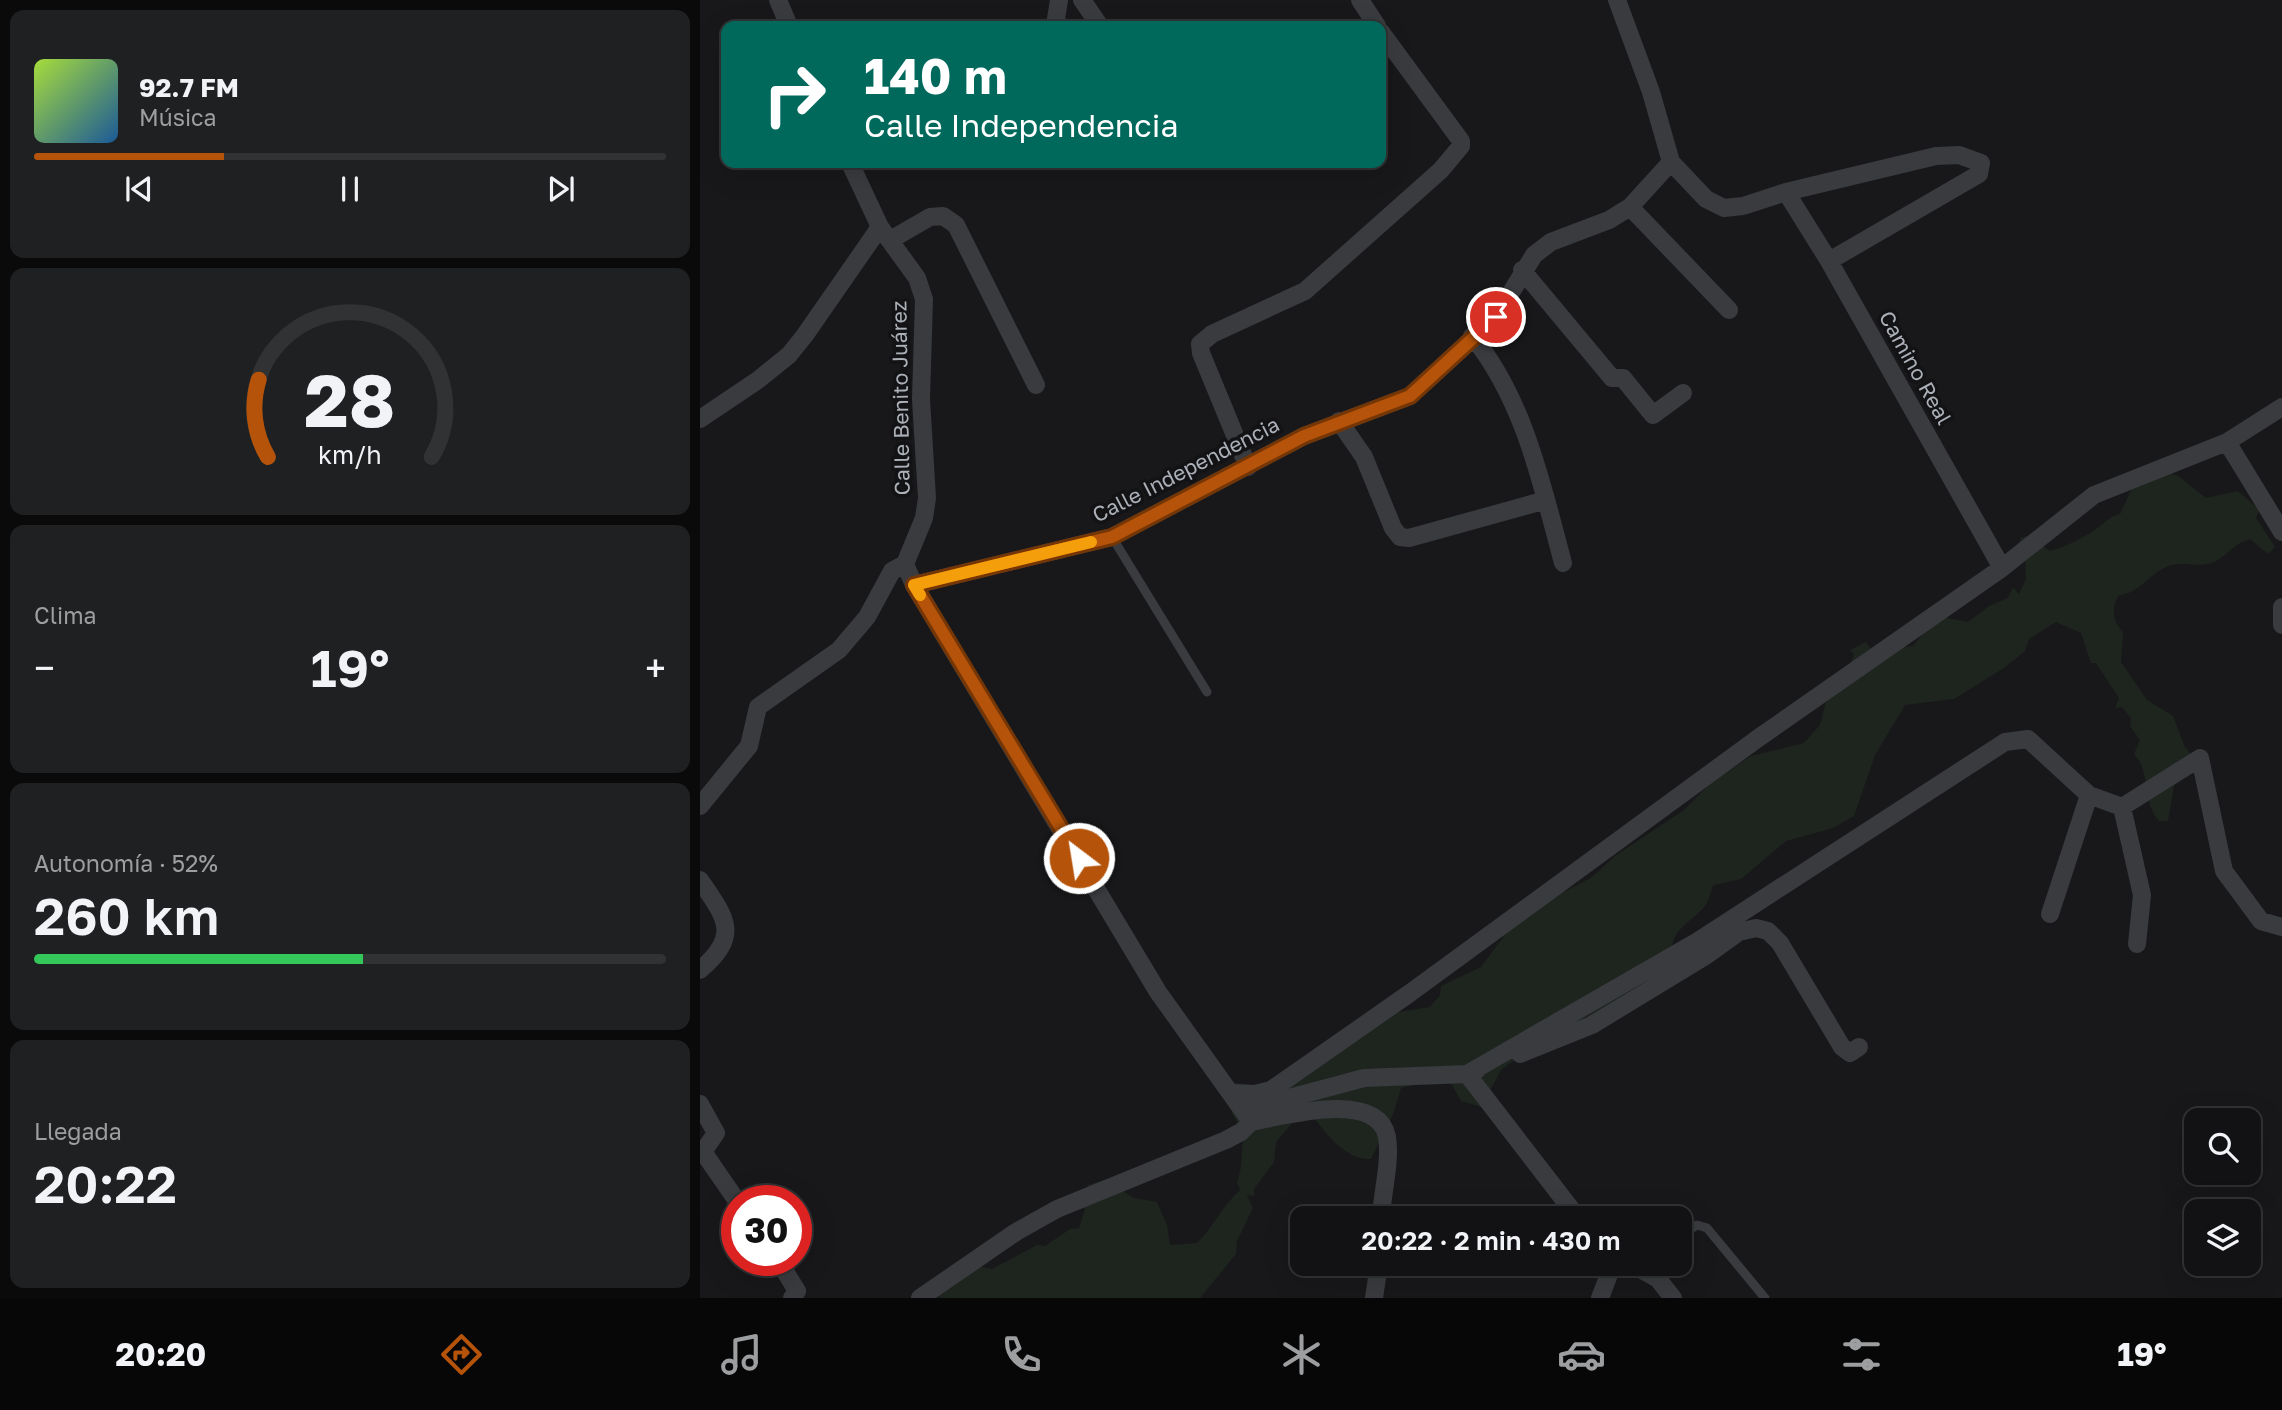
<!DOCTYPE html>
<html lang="es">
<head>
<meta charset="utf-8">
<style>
	body { margin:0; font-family:"Golos Text",sans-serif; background:#1f2022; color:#f1f3f6; height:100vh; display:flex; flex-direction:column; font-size:26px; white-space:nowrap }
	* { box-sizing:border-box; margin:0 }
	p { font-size:23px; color:#9c9ea0 }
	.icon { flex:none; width:38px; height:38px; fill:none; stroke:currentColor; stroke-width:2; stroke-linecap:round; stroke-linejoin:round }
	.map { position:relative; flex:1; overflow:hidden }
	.side { display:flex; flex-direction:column; gap:10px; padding:10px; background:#0a0a0b; width:700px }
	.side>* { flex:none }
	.banner { position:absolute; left:21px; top:21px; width:665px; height:147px; border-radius:14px; box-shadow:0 7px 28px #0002,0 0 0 2px #313234; background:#00695c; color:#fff; overflow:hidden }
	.tools { position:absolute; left:1484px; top:1108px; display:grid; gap:14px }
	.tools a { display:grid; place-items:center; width:77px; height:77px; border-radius:14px; background:#121214; box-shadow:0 7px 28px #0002,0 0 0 2px #313234; font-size:35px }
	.speed { position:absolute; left:21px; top:1185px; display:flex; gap:14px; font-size:35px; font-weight:700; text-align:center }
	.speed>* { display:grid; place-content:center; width:91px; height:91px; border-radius:50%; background:#121214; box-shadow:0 7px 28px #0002,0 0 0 2px #313234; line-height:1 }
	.speed .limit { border:10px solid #d22; background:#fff; color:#111 }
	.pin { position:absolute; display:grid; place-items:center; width:60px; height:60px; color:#fff; margin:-30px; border:4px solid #fff; border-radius:50%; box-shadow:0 2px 7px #0007 }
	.me { position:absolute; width:77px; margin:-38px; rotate:329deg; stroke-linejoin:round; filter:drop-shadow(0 0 5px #0008) }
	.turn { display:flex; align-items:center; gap:24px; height:147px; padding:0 28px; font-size:32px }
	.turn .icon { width:91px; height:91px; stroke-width:2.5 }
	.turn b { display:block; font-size:49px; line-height:60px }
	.big { font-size:52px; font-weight:600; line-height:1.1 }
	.side .widget { flex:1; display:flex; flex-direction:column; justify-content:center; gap:10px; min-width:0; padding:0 24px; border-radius:14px; background:#1f2022 }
	.side .dial { align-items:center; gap:0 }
	.dial svg { height:182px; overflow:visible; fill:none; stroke:#313234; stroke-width:7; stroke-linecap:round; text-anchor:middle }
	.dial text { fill:#f1f3f6; stroke:none }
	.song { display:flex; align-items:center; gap:21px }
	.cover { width:84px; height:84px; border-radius:10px; background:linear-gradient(135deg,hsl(80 70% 55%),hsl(210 70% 35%)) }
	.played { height:7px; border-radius:4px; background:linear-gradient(90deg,#b45309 30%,#313234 30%) }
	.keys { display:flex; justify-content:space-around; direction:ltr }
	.heat { display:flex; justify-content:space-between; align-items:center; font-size:38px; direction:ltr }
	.charge { height:10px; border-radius:5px; background:linear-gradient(90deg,#34c759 52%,#313234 0) }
	.trip { position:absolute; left:590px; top:1206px; width:402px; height:70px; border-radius:14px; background:#121214; box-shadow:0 7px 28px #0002,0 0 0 2px #313234; font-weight:600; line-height:70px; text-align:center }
	.menu { display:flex; height:112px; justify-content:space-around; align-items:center; background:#070708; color:#9c9ea0 }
	.menu .icon { width:49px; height:49px }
	.menu .current { color:#b45309 }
	.menu b { font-size:32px; color:#f1f3f6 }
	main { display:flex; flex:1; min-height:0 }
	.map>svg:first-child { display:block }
	.green { fill:#1e251f }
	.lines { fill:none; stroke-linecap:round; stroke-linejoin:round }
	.lane { stroke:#393b3f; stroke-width:9 }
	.street { stroke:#393b3f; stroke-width:18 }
	.route-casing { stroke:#753606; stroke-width:18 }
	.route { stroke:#b45309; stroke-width:12 }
	.slow { stroke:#f59e0b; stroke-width:12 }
	.labels { text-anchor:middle; stroke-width:7; stroke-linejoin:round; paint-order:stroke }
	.street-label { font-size:21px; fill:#acb1b9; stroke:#131315 }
</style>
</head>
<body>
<main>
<section class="side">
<div class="widget">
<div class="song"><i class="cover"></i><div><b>92.7 FM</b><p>Música</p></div></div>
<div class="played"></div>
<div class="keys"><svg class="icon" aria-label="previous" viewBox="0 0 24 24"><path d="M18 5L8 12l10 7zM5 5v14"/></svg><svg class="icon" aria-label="pause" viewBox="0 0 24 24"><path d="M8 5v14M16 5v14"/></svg><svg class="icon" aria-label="next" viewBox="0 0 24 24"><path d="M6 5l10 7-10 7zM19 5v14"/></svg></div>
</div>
<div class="widget dial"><svg viewBox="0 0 100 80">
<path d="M14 69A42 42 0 1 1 86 69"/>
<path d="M14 69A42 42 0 0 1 10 35" stroke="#b45309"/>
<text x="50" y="56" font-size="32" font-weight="700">28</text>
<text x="50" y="72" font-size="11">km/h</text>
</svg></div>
<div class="widget"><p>Clima</p>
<div class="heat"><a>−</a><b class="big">19°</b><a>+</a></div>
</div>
<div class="widget"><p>Autonomía · 52%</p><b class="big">260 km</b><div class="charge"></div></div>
<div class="widget"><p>Llegada</p><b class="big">20:22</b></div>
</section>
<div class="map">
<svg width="1582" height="1298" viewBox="0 0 1582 1298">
	<rect width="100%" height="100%" fill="#18181a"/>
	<path class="green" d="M1463,473L1477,475L1506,498L1538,491L1556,507L1560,508L1556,518L1575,547L1568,554L1550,539C1533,543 1525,560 1508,564C1494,567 1478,560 1464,568C1445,578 1442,591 1418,596C1411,610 1413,621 1423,632L1421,662L1447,700L1473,716L1485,747L1493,756L1474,786L1468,821H1459C1441,800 1452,774 1434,754L1440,740L1430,726L1431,718L1422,707L1415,708L1419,698L1396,663H1391L1381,633L1356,622L1329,639L1325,651L1304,668L1254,699L1205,705L1175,755L1154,816L1133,828L1086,841L1041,879L1013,885C1011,891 1009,901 1005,906C993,921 968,931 973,953L958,979L825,1052L801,1070L781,1107L761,1101L752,1085L743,1079L701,1088L694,1112L671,1159C647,1161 626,1134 613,1116L600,1114L576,1142L574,1162L554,1189V1196L547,1195L553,1208L537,1241L536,1254L500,1298H237L256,1282L280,1267L292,1269L337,1245L345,1246L370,1229L379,1228L385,1209L378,1202L388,1185L404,1180L434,1198L457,1202L467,1225L470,1245L497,1243C515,1225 521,1207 540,1190L537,1182C543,1168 541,1149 544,1133L531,1112L539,1107L531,1087L535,1083L556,1086L572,1083L680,1015L730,1007L740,995L741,986L781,967L827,905L866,891L892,877L915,856L984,810L1011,783L1051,756L1104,743L1120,725L1126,702L1144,679L1154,655L1150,650L1166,642L1173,652L1213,646L1237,616L1268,622L1289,606L1308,598L1313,587L1319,594L1326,579L1325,555L1319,548L1320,538L1327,536L1350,551C1363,548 1380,539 1392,532C1403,525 1407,517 1420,514L1432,488Z"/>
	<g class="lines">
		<path class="lane" d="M412,537L507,692
			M980,1236L997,1225L1007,1228L1065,1298"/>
		<path class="street" d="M78,0L89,26
			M382,0L400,26
			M660,0L677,26
			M917,0L951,92L971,162L1006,199L1024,208L1043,206L1086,192L1236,156L1259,155L1281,163L1279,174L1129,261
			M359,26L356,19L359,0
			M150,163L180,227L217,278L224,299L221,399L227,498L224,518L205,564
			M1086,192L1129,261L1302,568
			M930,207L1029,310
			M192,239L230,217L243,216L256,225L336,385
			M822,270L912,378H923L953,415L983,393
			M772,336C824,399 842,485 863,563
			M0,419L58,380L89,355L105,335L180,227
			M639,421L664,457L693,528L700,537L709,538L846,500
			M1527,442L1582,532
			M548,467L501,353L500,344L512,334L605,291L741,170L761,146V141L681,32
			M205,564L214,585L458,992L551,1122C584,1116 678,1089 687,1137C691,1162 682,1193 681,1218
			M214,585L412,537L604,436L710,396L796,317L834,255L851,242L909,220L930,207L971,162
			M1582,607V625
			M0,806L49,746L58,707L139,650L167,617L192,571L205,564
			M1422,807L1442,895L1437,944
			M0,880C26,918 41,935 0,970
			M1350,914L1389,795
			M820,1054L892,1025L1007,955L1039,932L1056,928L1068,931L1080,943L1142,1047L1150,1053L1159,1047
			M533,1093L555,1094L571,1090L710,993L1057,739L1302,568L1394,495L1527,442L1582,407
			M0,1104L16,1133L5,1149L6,1156L37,1201
			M544,1110L664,1078L767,1074L777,1070
			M878,1218L767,1074L998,941L1305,742L1328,739L1389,795L1422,807L1500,758L1524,871L1561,921L1582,927
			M78,1260L97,1291L92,1298
			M931,1264L958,1279L973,1298
			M220,1298L316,1232L357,1209L526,1140L541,1132L551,1122
			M674,1298L679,1264
			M900,1298L913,1264"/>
	</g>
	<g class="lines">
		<g class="route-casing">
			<path id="route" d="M379,858L214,585L412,537L604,436L710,396L796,317"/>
		</g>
		<use href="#route" class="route"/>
		<path class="slow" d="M220,595L214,585L391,542"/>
	</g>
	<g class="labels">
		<g class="street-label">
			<text transform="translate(1215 368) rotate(61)" y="7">Camino Real</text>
			<text transform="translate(201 398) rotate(-91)" y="7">Calle Benito Juárez</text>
			<text transform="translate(486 470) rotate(-27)" y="7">Calle Independencia</text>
		</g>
	</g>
</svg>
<div class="tools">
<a><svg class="icon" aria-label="search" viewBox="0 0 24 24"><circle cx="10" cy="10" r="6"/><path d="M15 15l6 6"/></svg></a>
<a><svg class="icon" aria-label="layers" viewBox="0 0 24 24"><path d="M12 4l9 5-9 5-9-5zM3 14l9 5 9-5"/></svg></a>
</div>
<div class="speed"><div class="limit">30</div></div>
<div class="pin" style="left:796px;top:317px;background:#d93025"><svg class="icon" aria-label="arrive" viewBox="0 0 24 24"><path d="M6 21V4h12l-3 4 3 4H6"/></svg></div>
<svg class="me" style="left:379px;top:858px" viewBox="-20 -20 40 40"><circle r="17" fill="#b45309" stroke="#fff" stroke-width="3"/><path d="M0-11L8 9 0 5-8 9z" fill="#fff"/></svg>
<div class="trip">20:22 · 2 min · 430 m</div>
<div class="banner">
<div class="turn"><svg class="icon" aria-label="right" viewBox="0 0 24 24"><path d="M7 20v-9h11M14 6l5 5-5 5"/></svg><div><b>140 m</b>Calle Independencia</div></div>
</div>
</div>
</main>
<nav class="menu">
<b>20:20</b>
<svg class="icon current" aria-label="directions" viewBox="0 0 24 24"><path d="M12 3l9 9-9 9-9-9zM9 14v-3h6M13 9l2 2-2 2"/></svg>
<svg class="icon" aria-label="music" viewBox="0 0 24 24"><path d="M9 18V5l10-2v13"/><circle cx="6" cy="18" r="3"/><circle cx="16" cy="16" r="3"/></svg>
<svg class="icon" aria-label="phone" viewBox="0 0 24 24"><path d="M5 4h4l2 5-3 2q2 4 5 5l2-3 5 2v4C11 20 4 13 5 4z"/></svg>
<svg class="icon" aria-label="climate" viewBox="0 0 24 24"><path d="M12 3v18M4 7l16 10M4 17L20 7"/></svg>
<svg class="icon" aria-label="car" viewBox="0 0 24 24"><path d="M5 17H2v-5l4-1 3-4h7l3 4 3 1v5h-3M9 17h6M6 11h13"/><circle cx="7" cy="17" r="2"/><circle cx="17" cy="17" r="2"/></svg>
<svg class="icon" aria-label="filters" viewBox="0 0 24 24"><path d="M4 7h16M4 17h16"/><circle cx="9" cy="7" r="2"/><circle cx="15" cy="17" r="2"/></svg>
<b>19°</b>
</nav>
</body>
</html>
